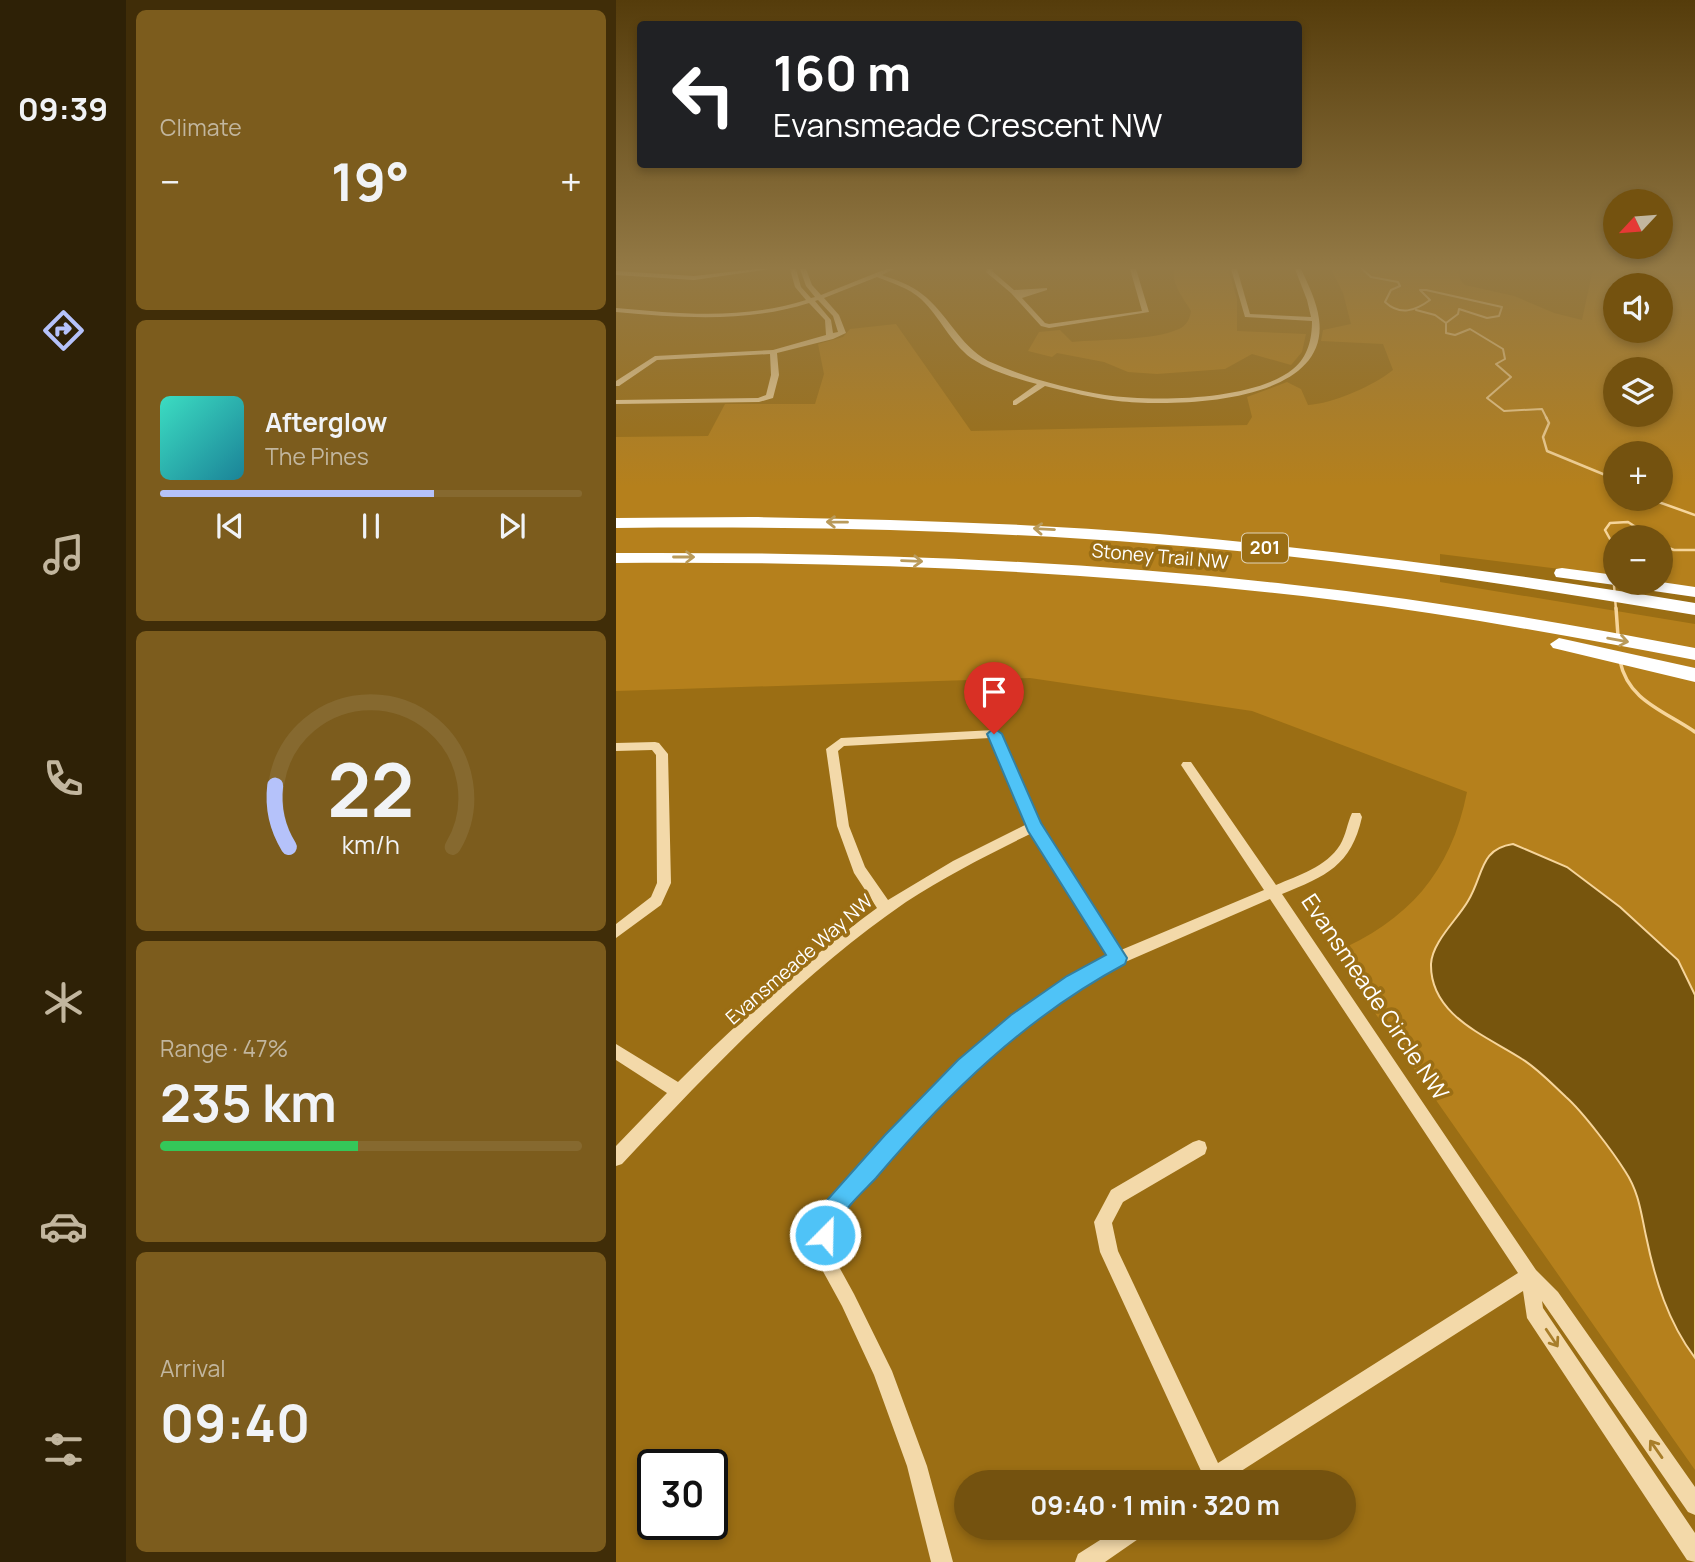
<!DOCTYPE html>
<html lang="en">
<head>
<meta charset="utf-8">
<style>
	body { margin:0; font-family:Manrope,sans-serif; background:#7c5c1d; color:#f1f3f6; height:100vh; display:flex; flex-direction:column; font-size:26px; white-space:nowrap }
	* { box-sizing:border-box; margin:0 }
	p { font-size:23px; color:#c2b69e }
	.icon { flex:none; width:38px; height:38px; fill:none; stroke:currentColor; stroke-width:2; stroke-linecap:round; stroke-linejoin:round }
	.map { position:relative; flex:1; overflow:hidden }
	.details { display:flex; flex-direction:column; gap:10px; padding:10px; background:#402d08; width:490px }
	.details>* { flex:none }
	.banner { position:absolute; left:21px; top:21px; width:665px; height:147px; border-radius:7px; box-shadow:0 4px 10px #0003; background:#202124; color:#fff; overflow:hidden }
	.needle { width:46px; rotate:244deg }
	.fabs { position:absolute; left:987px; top:189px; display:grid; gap:14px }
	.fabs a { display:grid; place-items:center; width:70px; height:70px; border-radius:50%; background:#74520f; box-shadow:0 4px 10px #0003; font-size:35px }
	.speed { position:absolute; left:21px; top:1449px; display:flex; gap:14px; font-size:35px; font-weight:700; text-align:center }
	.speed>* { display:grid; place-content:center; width:91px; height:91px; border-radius:50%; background:#74520f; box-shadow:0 4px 10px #0003; line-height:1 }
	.speed .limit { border:4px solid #111; border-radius:10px; background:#fff; color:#111 }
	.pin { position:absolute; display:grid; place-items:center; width:60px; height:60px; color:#fff; margin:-72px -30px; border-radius:50% 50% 50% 0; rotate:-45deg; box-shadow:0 0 7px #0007 }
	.pin .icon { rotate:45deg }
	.me { position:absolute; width:77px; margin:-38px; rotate:23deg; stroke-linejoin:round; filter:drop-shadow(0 0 5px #0008) }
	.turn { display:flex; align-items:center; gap:24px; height:147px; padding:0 21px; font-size:32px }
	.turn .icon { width:91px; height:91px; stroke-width:2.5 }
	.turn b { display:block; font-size:49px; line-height:60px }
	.big { font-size:52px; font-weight:700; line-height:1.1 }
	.details .widget { flex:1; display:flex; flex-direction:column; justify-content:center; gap:10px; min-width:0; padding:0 24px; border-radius:10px; background:#7c5c1d }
	.details .dial { align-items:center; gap:0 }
	.dial svg { height:182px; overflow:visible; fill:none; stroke:#86692f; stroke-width:7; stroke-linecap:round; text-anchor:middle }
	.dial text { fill:#f1f3f6; stroke:none }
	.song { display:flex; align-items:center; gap:21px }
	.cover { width:84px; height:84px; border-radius:10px; background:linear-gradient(135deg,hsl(170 70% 55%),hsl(190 70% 35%)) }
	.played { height:7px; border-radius:4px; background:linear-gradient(90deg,#b5c2fa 65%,#86692f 65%) }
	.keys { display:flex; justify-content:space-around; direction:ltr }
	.heat { display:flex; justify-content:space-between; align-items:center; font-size:38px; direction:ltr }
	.charge { height:10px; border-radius:5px; background:linear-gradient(90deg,#34c759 47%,#86692f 0) }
	.trip { position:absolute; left:338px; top:1470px; width:402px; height:70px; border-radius:35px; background:#74520f; box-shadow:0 4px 10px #0003; font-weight:700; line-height:70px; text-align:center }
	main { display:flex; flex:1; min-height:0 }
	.dock { display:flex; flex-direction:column; width:126px; justify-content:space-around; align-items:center; background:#2e2106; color:#c2b69e }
	.dock .icon { width:49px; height:49px }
	.dock .active { color:#b5c2fa }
	.dock b { font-size:32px; color:#f1f3f6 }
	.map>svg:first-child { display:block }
	.green { fill:#b5801c; fill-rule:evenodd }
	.water { fill:#77550d; stroke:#f6d59b; stroke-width:2 }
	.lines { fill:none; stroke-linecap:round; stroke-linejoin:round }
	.stream-far2 { stroke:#f6d59b; stroke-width:2 }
	.stream-far1 { stroke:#f6d59b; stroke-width:2.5 }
	.stream { stroke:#f6d59b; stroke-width:3.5 }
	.minor { fill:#f3d9a9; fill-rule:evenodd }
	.highway { fill:#fff; fill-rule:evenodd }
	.oneway { stroke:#b99a5a }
	.oneway2 { stroke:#a87e2a }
	.route { fill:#4fc3f7; stroke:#337fa1; stroke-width:2 }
	.labels { text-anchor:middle; stroke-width:7; stroke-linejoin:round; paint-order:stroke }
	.shield { fill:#9b6e14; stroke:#e1d4b8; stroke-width:2 }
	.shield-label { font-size:18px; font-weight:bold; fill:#fff }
	.street-label { font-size:19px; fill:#fff; stroke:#9b6e14 }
	.near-street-label { font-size:23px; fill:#fff; stroke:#9b6e14 }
</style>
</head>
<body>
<main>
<nav class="dock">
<b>09:39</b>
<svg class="icon active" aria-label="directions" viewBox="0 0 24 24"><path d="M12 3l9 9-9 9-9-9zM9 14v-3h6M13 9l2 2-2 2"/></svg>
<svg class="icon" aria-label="music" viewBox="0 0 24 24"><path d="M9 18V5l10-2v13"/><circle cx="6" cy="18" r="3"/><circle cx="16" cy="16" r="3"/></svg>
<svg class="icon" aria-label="phone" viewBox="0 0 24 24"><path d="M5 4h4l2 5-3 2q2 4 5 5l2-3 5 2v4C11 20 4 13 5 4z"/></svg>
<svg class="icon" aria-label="climate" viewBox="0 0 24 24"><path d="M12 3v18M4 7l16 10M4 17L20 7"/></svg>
<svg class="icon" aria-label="car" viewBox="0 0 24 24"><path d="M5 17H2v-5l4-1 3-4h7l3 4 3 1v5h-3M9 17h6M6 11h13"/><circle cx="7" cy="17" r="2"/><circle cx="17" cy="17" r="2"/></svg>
<svg class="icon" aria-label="filters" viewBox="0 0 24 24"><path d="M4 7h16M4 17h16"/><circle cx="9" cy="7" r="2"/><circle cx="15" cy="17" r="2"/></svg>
</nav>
<section class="details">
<div class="widget"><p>Climate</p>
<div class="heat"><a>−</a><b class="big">19°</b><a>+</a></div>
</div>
<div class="widget">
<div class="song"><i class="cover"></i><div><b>Afterglow</b><p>The Pines</p></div></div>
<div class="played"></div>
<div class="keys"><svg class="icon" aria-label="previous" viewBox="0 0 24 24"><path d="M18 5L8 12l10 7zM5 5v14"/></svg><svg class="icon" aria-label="pause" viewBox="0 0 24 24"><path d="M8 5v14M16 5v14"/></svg><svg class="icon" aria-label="next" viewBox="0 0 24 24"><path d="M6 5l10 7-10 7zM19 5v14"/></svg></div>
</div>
<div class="widget dial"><svg viewBox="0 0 100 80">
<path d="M14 69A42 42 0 1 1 86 69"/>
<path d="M14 69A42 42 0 0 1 8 42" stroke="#b5c2fa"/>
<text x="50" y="56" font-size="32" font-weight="700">22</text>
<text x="50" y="72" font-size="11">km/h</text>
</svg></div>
<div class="widget"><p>Range · 47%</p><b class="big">235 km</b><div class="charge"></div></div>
<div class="widget"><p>Arrival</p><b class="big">09:40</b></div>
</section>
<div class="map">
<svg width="1079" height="1562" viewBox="0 0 1079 1562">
	<rect width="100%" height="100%" fill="#9b6e14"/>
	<path class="green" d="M558,269H612L621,299V331L690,334L686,352L675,365L636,354L609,369L541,374L512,372L488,362L441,353L436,357L412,351L423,332L444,330L456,342C486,339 536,341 563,329C570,326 574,319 575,311C568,299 555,284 558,269Z
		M715,269H843L844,280L849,285L898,296L938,313L966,320L977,269H1079V589L1045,582V537H999V576L824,554V582L1079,624V1470L717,953C792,921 835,873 851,792L636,711L414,678L0,691V437L92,436L109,404H199L208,374L202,344L227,337L234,329L280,324L355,431L631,425L636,417L631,397L671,382L685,389L692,405C716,404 759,385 777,370L767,344L705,341L707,330L735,324L727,293ZM999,285H1045V331H999ZM999,369H1045V415H999ZM999,453H1045V499H999Z"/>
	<path class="water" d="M897,844L951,867L1004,907L1062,960L1079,995V1358C1052,1322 1039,1280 1030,1236C1025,1213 1023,1192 1009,1171C997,1152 967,1112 950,1097C936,1084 922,1069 906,1059C871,1036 814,1016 815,964C816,942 841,920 852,901C868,875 863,849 897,844Z"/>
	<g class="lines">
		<path class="stream-far2" d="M746,269L755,277L782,282L784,286L775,290L769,302C784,316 799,311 814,300L804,290H810L886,307L883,316L871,318L843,309L842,314L830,323V333L839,335L854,329L887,349L889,359L880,364L895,377L871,398L888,411L926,409L931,419
			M800,310L819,315L830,323"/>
		<path class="stream-far1" d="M930,417L933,423L927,437L931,451L999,479
			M1034,499L1079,515
			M1045,545L1058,550H1079
			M1000,610L996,561L999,548L989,530L994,523L1012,522L1035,537"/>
		<path class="stream" d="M1000,608L1002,636
			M1004,661C1012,701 1049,711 1079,732"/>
		<path class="minor" d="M139,269H155L78,280L0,275V271L78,276Z
			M174,269H180L185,287L195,298L199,297L190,286L184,269H190L196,285L205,295L270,269H278L266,275C280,280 295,285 306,294C332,314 343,345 372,361C410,378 448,388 489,395C537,402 638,401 677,369C692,357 696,339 696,321L629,317L615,269H621L634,314L695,317L691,300L679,269H685C692,284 701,302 703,319C715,405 558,407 502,401C477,398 453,392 429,386L400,405H397V401L421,384C399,378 374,371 355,358C334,342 324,317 305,299C293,288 276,283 261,277L208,298L223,315L230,333L217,339L161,353L163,375L157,398L143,402L0,404V400L142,398L150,395L155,375L154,354L41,360L3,386H0V381L39,356L157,350L210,335L209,320L193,303C129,323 66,318 0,312V308C65,314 127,320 190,300L179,287ZM202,300L217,316L222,332L217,333L215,320L199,301Z
			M371,269H377L376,271L398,290L431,288V290L406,298L429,323L433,324L526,311L514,269H520L533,312L433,328L425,326L395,293L370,272Z
			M378,730L384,734L423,824L505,950L648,890L567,768L565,765L567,762H575L660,885C683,875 710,867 724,845C730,835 731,824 736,813H744L746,817C735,866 710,876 666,894L920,1270L942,1292L1079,1487V1515L1072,1512L926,1301L927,1308L1079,1533V1562L1071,1560L911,1318L907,1291L608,1482H580L586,1473L484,1252L478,1222L495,1190L577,1142L583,1140L589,1142L591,1148L589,1154L507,1202L496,1223L502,1251L602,1463L902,1273L654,899L507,963L462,987L407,1026L355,1072L282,1148L220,1220L216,1254L238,1294L276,1371L311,1466L337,1562H315L291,1466L258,1375L226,1306L198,1255L206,1210C280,1125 355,1040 450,978C464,970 479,963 493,956L416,833C373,854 330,876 290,902C184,975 94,1070 6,1164L0,1166V1146L51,1093L0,1060V1044L62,1082C125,1019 190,960 261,908L238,873L221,826L210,749L225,738ZM374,738L411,824L337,861L272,900L249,867L233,826L222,751L228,746Z
			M39,742L43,743L52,754L55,883L45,905L0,938V924L35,897L41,883L40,755L36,750L0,751V743Z
			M503,1528H531L528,1535L489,1562H459L462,1554Z"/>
		<path class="highway" d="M136,517C272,519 408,523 543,534C723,550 901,574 1079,603V615C900,585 720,557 539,544C359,530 180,526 0,528V518Z
			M0,553C224,552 447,559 670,584C807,599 943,622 1079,648V660C959,637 839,615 719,600C480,571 240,561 0,563Z
			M946,568L999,575V583H1006L999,585L940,577L938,573L940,569Z
			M1045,582L1079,587V597L1017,588L1008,583Z
			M943,638L1079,668V682L937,648L934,644Z"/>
	</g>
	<defs><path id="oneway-shaft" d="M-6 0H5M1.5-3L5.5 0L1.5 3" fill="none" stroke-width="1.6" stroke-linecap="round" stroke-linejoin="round" transform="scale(1.75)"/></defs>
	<g class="oneway">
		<use href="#oneway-shaft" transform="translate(221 522) rotate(-179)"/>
		<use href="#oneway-shaft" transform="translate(428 529) rotate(-177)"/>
		<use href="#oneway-shaft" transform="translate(68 557)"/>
		<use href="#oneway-shaft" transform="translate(296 561) rotate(2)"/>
		<use href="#oneway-shaft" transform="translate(1002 640) rotate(10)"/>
	</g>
	<g class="oneway2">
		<use href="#oneway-shaft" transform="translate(936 1338) rotate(56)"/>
		<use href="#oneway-shaft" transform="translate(1040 1449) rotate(-125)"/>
	</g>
	<linearGradient id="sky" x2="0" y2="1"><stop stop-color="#553c0b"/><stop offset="0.55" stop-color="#937945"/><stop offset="1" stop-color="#937945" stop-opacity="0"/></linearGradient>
	<rect width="1079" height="487" fill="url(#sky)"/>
	<path class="route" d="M378,728L386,734L425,823L511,958L509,964C410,1017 332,1093 260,1178C249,1190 228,1208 223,1223C220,1230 220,1237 218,1243L209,1247L201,1243L198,1235L204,1208L269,1135L342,1060L395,1015L451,976L490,955L412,831L371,734Z"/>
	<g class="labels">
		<rect class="shield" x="626" y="533.5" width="46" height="29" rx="5"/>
		<g class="shield-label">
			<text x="649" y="554">201</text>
		</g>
		<g class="street-label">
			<text transform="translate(544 556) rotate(5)" y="7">Stoney Trail NW</text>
			<text transform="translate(183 959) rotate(-41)" y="7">Evansmeade Way NW</text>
		</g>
		<g class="near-street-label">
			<text transform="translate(759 997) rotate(56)" y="8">Evansmeade Circle NW</text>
		</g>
	</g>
</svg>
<div class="fabs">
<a><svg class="needle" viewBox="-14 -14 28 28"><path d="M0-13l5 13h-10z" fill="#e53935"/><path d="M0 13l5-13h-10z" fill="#c2b69e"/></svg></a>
<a><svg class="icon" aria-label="sound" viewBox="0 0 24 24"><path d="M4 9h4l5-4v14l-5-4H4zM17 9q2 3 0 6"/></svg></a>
<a><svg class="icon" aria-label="layers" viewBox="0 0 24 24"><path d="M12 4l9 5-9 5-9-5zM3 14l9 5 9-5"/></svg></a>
<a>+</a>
<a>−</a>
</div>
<div class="speed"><div class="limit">30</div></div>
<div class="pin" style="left:378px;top:734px;background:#d93025"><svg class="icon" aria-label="arrive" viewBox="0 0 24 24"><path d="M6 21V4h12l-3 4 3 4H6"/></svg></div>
<svg class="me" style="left:209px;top:1235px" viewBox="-20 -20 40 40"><circle r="17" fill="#4fc3f7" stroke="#fff" stroke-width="3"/><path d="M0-11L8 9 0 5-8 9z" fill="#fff"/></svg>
<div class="trip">09:40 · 1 min · 320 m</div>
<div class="banner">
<div class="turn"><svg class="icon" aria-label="left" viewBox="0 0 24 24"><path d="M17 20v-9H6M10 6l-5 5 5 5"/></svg><div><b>160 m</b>Evansmeade Crescent NW</div></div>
</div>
</div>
</main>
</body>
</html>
